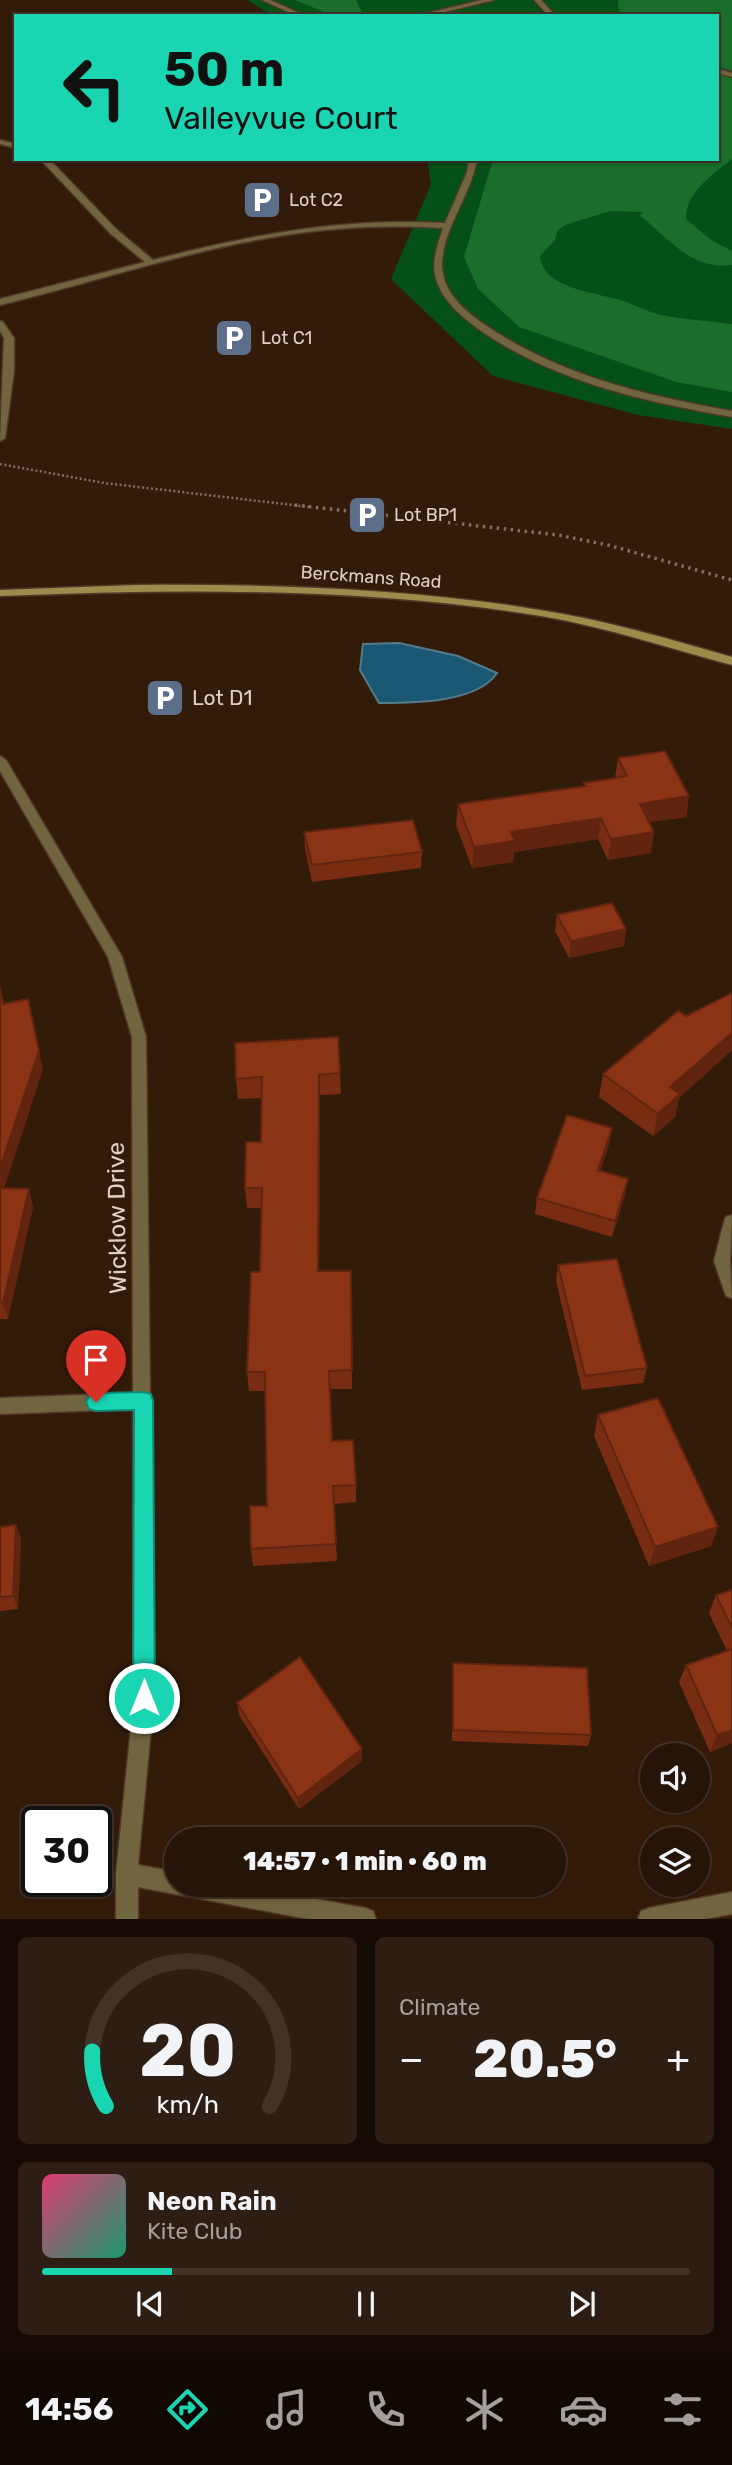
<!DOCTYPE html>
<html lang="en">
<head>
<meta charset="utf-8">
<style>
	body { margin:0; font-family:Rubik,sans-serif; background:#2e1d12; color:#f1f3f6; height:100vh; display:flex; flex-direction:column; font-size:26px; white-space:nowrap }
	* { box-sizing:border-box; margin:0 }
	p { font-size:23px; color:#a49e9c }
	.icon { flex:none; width:38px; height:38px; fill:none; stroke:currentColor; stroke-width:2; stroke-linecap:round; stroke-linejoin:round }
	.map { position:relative; height:1919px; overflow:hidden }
	.panel { display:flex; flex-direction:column; gap:18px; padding:18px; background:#150b04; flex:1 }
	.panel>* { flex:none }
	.hud { position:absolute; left:14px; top:14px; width:705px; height:147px; border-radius:0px; box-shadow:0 2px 5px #0004,0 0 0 2px #423329; background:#19d5b2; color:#111; overflow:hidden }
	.tools { position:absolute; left:640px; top:1743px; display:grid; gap:14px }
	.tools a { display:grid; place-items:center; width:70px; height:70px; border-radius:50%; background:#261408; box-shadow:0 2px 5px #0004,0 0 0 2px #423329; font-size:35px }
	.speed { position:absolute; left:21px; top:1806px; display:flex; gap:14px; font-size:35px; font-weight:700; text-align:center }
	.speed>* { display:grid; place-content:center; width:91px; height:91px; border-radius:50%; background:#261408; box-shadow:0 2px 5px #0004,0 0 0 2px #423329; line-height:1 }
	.speed .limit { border:4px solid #111; border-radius:10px; background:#fff; color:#111 }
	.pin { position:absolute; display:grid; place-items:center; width:60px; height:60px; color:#fff; margin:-72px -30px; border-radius:50% 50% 50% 0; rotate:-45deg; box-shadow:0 0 7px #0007 }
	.pin .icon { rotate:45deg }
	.me { position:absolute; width:77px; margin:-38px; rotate:0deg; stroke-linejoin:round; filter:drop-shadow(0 0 5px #0008) }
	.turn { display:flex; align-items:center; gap:24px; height:147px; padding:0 35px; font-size:32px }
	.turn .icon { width:91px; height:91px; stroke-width:2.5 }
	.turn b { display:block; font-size:49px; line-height:60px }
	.big { font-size:52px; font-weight:800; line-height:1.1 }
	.panel .tile { flex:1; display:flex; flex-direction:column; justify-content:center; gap:10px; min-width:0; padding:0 24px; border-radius:10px; background:#2e1d12 }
	.panel .dial { align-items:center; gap:0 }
	.dial svg { height:182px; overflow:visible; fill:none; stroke:#423329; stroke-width:7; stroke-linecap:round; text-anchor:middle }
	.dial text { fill:#f1f3f6; stroke:none }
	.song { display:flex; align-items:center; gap:21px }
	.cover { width:84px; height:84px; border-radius:10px; background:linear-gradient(135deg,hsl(340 70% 55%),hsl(160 70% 35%)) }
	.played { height:7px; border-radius:4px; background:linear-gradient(90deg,#19d5b2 20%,#423329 20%) }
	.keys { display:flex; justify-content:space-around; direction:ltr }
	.heat { display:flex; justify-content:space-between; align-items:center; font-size:38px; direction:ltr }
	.panel .tiles { flex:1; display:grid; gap:18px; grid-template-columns:1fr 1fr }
	.tile:last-child { grid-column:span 2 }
	.trip { position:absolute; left:164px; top:1827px; width:402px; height:70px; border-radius:35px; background:#261408; box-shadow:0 2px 5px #0004,0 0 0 2px #423329; font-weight:800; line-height:70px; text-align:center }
	.tab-bar { display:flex; height:112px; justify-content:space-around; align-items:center; background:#0f0803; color:#a49e9c }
	.tab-bar .icon { width:49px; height:49px }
	.tab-bar .on { color:#19d5b2 }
	.tab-bar b { font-size:32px; color:#f1f3f6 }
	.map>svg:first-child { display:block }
	.green { fill:#054f18 }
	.forest { fill:#1a6d2b }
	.water { fill:#1a5773; stroke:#557b8b; stroke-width:2 }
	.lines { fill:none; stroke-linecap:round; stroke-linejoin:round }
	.lane-casing { stroke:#4f3828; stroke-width:3 }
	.street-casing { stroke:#4f3828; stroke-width:3 }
	.secondary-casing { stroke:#4f3828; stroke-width:3 }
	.path-far1 { stroke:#836f61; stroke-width:2.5; stroke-dasharray:2 2.5; stroke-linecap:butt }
	.path { stroke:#836f61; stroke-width:3.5; stroke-dasharray:2.5 4.5; stroke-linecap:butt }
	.lane { fill:#70653f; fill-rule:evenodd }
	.street { fill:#70653f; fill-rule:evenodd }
	.secondary { fill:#9c8c4c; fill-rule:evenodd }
	.wall { fill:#782c12 }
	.shaded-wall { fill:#61240f }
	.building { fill:#8b3315; stroke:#61240f; stroke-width:2 }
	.route { fill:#19d5b2; stroke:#108a74; stroke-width:2 }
	.labels { text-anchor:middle; stroke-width:7; stroke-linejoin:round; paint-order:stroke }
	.far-poi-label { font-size:18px; fill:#dfcfc4; stroke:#331b0a; text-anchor:start }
	.far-street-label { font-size:18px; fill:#dfcfc4; stroke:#331b0a }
	.poi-label { font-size:21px; fill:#dfcfc4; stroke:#331b0a; text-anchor:start }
	.near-street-label { font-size:24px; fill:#dfcfc4; stroke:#331b0a }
</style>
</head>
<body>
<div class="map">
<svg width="732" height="1919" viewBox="0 0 732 1919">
	<rect width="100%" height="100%" fill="#331b0a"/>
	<path class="green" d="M247,0H732V429L638,415L493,376L391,279L431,184L427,159H718V16H273Z"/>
	<path class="forest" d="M295,0H356L364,16H334Z
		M618,0H732V71L718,66V16H623L619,11Z
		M718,73L732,77V159C714,173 685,193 686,219L711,240L732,251V265C691,271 668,237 640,216L643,212L610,211L565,225L558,230L555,240L540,256C543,289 597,293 621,300C631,303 641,309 651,312C676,320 706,320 732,324V392L676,382L519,327L478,289L464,257L493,159H718Z"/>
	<path class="water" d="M399,643L458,656L497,673C477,703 413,703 379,703L360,670L363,644Z"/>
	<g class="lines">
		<g class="lane-casing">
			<path id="lane" d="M262,0H270L306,16H297Z
				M482,0H494L428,16H415Z
				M534,0H541L556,16H549Z
				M718,69L732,73V77L718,73Z
				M0,140L16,144V148L0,144Z
				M40,159H49L116,229L153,260C254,234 341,218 445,223L467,172L469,159H477C471,196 443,228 442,264C442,296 472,317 496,332C568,378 649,396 732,411V417C647,402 564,384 490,337C468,322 441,303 435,275C432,259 438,243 443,228C408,226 373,226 337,229C223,238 111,278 0,305V299L145,262L110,233Z
				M0,321L3,322L14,338V371L5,438L0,441L4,338L0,331Z"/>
		</g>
		<g class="street-casing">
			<path id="street" d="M0,756L6,760L122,957L146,1037L150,1396L153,1401L151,1406L154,1698L138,1865L177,1872V1885H240L365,1908L373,1911L376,1919H308L138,1887V1919H116V1874L134,1698L133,1409L0,1414V1398L133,1393L132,1037L108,957L0,771Z
				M732,1215L730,1261L732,1298L726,1296L714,1261L724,1222L726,1217Z
				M732,1892V1914L705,1919H638L641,1911L649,1908Z"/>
		</g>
		<g class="secondary-casing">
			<path id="secondary" d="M136,585C271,584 406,588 540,610C605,620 669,639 732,657V665C668,648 606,627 541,616C362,587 181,589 0,596V590Z"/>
		</g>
		<path class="path-far1" d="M0,464L104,483L310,507"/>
		<path class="path" d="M295,505L558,535L608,545L732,580"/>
		<use href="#lane" class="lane"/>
		<use href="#street" class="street"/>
		<use href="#secondary" class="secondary"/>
	</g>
	<path class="wall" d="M618,758L689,796L686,817L649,822L651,853L608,860L598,839L514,852L513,862L472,868L456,825L458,804L584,786V783L615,778Z
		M304,832L422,852L421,868L312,882L305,849Z
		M557,915L624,946L569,958L555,931Z
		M0,986L4,1004L43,1069L4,1188L29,1189L33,1207L8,1319H0Z
		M732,992V1050L679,1098L675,1117L653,1136L599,1097L603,1074L686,1016L732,994Z
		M340,1073L341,1094L320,1095L319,1271H351L352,1389H330L332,1441L356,1485V1502L334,1504L337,1561L253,1566L251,1549L267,1506L266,1391H249L247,1372L260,1272L262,1208H247L245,1188L261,1142L262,1098L238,1099L236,1079Z
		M609,1144L600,1170L625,1195L612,1237L535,1214L537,1198Z
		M558,1265L647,1368L643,1383L582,1390L556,1281Z
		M598,1415L718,1527L711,1546L649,1566L594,1436Z
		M0,1527L21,1538L18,1609L0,1611Z
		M732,1590V1743L710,1752L679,1682L686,1665L727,1651L709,1613L716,1595Z
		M453,1663L591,1735L588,1746L452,1741V1675Z
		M237,1703L362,1761L299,1809L239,1715Z"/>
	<path class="shaded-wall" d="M689,796L686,817L637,824L640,804Z
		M601,818L598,839L514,852L513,862L472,868L474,847L511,832Z
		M654,832L651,853L608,860L611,839Z
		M626,929L624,946L569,958L571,941Z
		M28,999L43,1069L0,1200V1168Z
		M732,1033V1050L679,1098L675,1117L653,1136L658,1114L670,1087Z
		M319,1075L320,1095L319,1291L318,1271Z
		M612,1128L609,1144L595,1186L598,1170Z
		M628,1179L625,1195L612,1237L615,1221Z
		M29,1189L33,1207L8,1319L3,1303Z
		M16,1525L21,1538L18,1609L13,1596Z
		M718,1527L711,1546L649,1566L655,1547Z
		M732,1730V1743L710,1752L717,1735Z
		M362,1749V1761L299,1809L298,1798Z"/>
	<path class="building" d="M665,751L689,796L640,804L654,832L611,839L601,818L511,832L515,841L474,847L458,804L586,786L584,783L627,776L618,758Z
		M413,820L422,852L312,865L304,832Z
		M612,903L626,929L571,941L557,915Z
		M0,988L3,1004L28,999L39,1051L0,1168Z
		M732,993V1033L670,1087L680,1094L658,1114L603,1074L678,1011L686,1016Z
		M338,1037L340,1073L319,1075L318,1271H351L352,1370L329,1371L332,1441L353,1440L356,1485L333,1486L336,1544L251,1549L250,1506H267L265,1372H247L251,1272H260L262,1188H245L246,1142H261L262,1077L236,1079L235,1043Z
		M567,1115L612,1128L598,1170L628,1179L615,1221L537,1198Z
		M0,1188L29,1189L3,1303L0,1302Z
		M617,1259L647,1368L585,1376L558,1265Z
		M658,1398L718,1527L655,1547L598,1415Z
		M16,1525L13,1596L0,1597V1527Z
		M732,1590V1628L716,1595Z
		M732,1649V1730L717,1735L686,1665Z
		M300,1657L362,1749L298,1798L237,1703Z
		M453,1663L587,1668L591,1735L453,1730Z"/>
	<path class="route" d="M144,1392L151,1394L153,1401L155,1698L152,1706L144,1710L136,1706L133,1698L134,1410L96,1411L89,1409L86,1402L89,1396L96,1393Z"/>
	<defs>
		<g id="parking-square" transform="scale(2.0125)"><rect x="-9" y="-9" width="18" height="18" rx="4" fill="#5c6f8a" stroke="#331b0a"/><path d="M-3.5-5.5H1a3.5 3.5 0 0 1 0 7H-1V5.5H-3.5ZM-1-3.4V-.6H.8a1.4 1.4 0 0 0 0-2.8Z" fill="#fff"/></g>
	</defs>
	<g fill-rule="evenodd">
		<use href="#parking-square" x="262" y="200"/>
		<use href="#parking-square" x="234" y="338"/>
		<use href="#parking-square" x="367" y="515"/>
		<use href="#parking-square" x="165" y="698"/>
	</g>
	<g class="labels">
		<g class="far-poi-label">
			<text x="289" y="206">Lot C2</text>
			<text x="261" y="344">Lot C1</text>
			<text x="394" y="521">Lot BP1</text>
		</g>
		<g class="far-street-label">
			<text transform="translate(371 577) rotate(4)" y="6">Berckmans Road</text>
		</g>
		<g class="poi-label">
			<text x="192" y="705">Lot D1</text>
		</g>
		<g class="near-street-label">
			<text transform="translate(117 1218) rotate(-91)" y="8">Wicklow Drive</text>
		</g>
	</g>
</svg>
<div class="tools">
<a><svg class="icon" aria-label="sound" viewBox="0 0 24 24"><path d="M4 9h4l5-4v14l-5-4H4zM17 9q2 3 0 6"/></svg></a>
<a><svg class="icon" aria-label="layers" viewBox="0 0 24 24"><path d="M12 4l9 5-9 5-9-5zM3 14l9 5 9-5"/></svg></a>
</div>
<div class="speed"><div class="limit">30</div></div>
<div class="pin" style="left:96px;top:1402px;background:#d93025"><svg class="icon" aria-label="arrive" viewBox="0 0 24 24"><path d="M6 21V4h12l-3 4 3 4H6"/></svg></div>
<svg class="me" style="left:144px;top:1698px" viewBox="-20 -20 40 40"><circle r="17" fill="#19d5b2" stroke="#fff" stroke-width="3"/><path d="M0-11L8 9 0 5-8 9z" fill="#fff"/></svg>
<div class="trip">14:57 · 1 min · 60 m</div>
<div class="hud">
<div class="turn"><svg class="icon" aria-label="left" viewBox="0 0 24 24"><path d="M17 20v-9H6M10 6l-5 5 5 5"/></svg><div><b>50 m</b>Valleyvue Court</div></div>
</div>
</div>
<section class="panel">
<div class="tiles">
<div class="tile dial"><svg viewBox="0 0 100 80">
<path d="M14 69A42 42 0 1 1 86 69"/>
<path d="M14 69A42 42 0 0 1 8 45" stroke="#19d5b2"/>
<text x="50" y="56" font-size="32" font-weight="700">20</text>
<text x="50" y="72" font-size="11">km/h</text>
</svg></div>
<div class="tile"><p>Climate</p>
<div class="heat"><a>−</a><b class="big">20.5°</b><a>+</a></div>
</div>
<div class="tile">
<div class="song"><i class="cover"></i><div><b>Neon Rain</b><p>Kite Club</p></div></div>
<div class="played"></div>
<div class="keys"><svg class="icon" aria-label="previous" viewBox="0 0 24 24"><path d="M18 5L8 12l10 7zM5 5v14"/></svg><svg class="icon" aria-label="pause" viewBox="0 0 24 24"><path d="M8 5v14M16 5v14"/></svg><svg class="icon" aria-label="next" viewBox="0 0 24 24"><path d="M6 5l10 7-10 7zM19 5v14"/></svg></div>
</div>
</div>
</section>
<nav class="tab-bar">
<b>14:56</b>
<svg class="icon on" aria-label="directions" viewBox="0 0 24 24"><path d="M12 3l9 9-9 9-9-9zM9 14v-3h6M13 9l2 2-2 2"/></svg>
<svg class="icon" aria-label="music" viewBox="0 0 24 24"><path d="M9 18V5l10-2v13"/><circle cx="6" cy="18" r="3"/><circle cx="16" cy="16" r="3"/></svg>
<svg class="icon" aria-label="phone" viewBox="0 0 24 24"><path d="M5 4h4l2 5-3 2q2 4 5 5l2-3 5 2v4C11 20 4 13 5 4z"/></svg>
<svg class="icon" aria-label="climate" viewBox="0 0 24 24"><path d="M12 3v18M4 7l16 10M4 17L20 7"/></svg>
<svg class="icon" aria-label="car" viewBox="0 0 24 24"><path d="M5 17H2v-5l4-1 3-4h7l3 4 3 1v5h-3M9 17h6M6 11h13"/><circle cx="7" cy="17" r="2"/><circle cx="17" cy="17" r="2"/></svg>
<svg class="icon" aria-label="filters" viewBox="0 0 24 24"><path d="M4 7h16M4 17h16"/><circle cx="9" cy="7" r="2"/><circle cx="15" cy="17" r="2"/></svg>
</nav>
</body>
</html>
